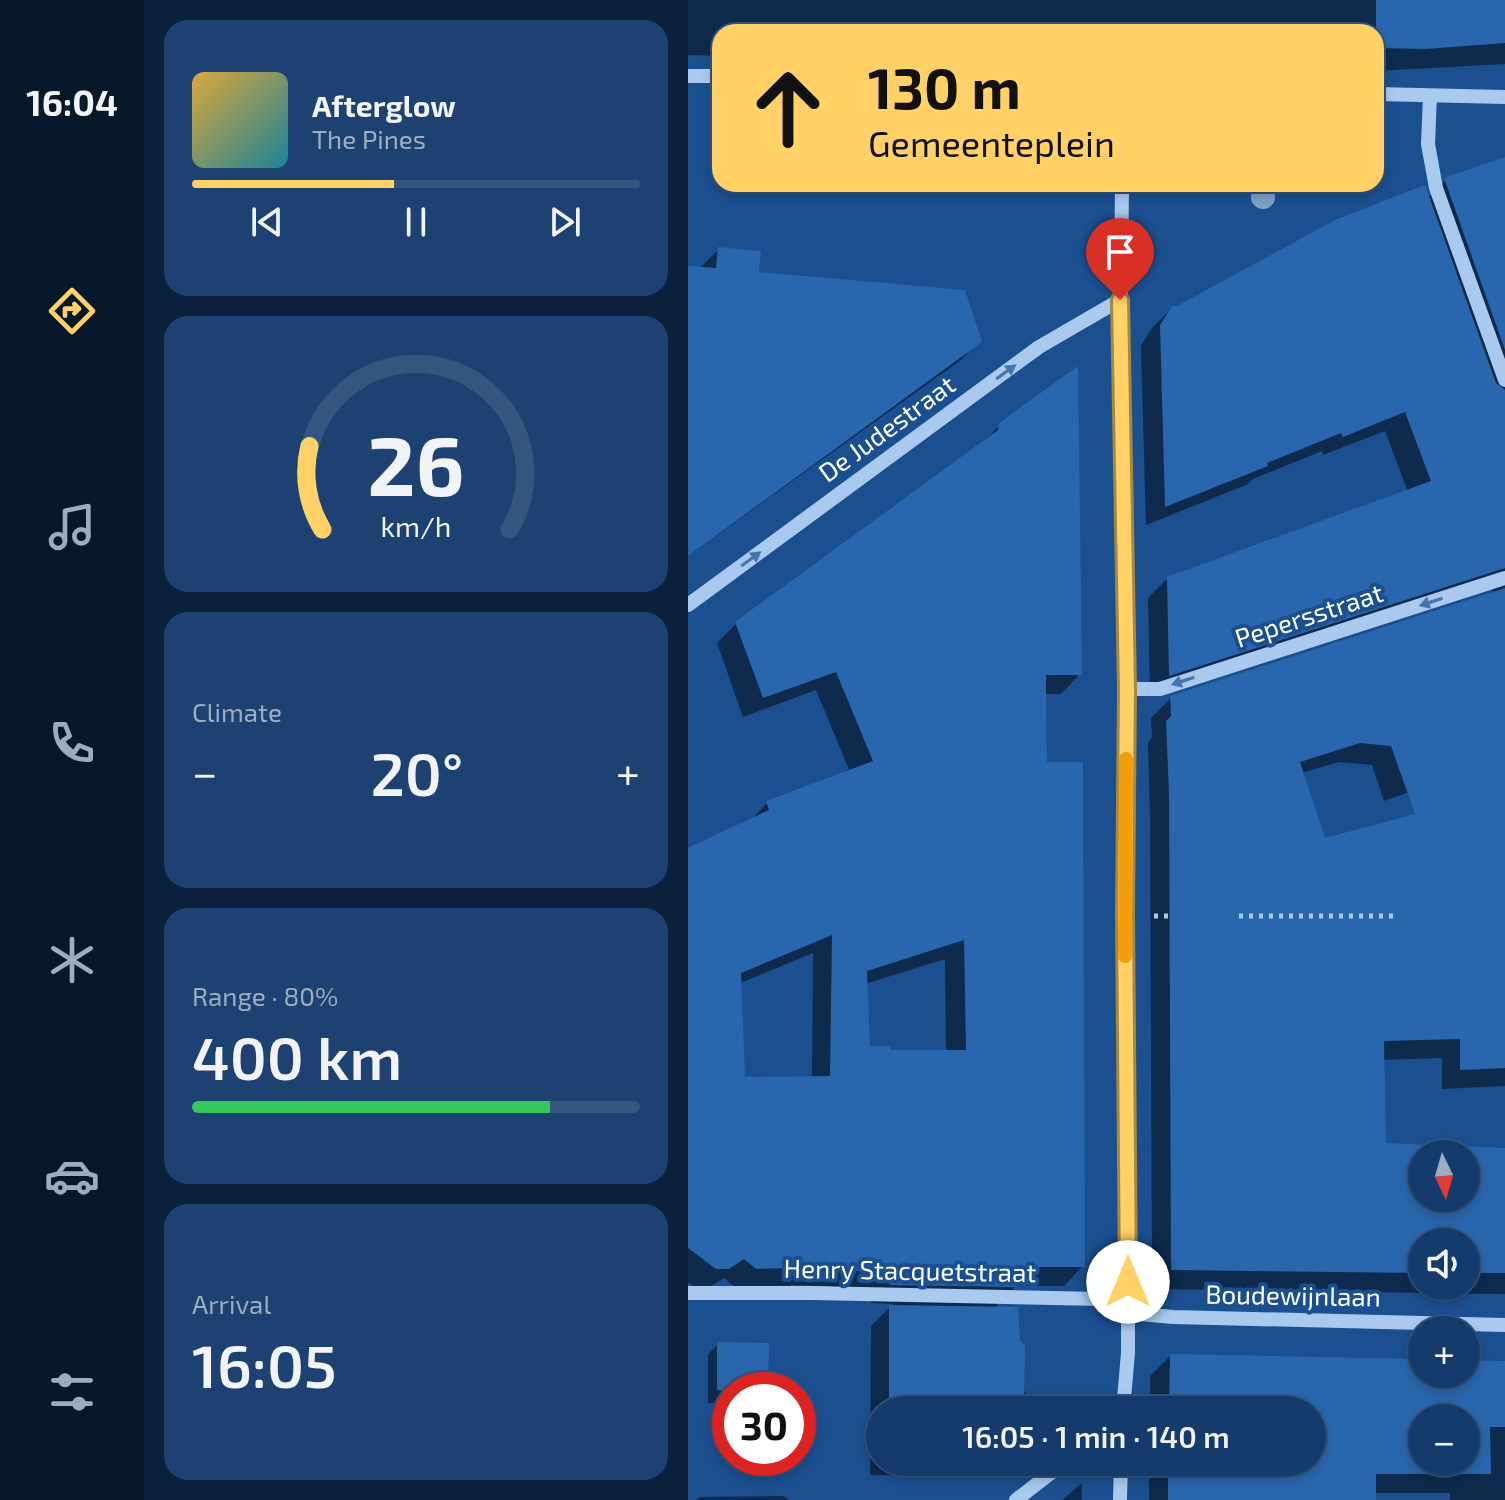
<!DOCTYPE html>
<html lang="en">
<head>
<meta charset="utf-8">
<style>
	body { margin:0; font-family:"Exo 2",sans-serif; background:#1d4271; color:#f1f3f6; height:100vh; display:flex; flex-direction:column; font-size:30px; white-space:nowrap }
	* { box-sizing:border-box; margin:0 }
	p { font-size:26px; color:#9dadc1 }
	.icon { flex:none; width:44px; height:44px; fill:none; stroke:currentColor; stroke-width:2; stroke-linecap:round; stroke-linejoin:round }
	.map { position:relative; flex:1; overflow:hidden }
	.drawer { display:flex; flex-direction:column; gap:20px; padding:20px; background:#0b203b; width:544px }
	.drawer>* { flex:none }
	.hud { position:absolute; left:24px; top:24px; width:672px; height:168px; border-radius:24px; box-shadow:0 4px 12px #0003,0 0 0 2px #33557e; background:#ffd166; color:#111; overflow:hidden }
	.needle { width:52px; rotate:175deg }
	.fabs { position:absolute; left:720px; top:1140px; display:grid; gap:16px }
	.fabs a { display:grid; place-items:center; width:72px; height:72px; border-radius:50%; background:#143b6b; box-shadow:0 4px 12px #0003,0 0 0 2px #33557e; font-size:40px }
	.speed { position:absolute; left:24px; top:1372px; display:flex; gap:16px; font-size:40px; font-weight:700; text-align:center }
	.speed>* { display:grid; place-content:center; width:104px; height:104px; border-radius:50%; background:#143b6b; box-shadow:0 4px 12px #0003,0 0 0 2px #33557e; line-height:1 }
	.speed .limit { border:12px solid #d22; background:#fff; color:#111 }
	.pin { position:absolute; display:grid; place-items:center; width:68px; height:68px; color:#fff; margin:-82px -34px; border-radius:50% 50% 50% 0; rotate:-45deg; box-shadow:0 0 8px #0007 }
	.pin .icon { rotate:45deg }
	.me { position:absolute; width:88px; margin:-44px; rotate:0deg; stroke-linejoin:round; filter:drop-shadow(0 0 6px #0008) }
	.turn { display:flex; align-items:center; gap:28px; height:168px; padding:0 24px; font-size:36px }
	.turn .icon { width:104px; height:104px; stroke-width:2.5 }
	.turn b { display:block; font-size:56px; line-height:68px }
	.big { font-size:60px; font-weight:600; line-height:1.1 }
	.drawer .widget { flex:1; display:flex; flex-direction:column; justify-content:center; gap:12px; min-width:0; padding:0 28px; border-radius:24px; background:#1d4271 }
	.drawer .dial { align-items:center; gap:0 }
	.dial svg { height:208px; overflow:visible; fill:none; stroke:#33557e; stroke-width:7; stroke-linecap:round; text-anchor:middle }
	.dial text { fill:#f1f3f6; stroke:none }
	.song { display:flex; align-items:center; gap:24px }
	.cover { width:96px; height:96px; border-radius:12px; background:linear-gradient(135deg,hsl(40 70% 55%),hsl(190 70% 35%)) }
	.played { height:8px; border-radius:4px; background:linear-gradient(90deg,#ffd166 45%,#33557e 45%) }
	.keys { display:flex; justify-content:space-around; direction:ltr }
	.heat { display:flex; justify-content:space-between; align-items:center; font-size:44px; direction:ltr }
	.charge { height:12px; border-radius:6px; background:linear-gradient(90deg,#34c759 80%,#33557e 0) }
	.trip { position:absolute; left:178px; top:1396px; width:460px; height:80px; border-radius:40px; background:#143b6b; box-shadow:0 4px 12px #0003,0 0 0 2px #33557e; font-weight:600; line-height:80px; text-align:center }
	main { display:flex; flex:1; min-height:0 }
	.tabs { display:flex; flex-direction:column; width:144px; justify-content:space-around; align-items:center; background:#08182b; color:#9dadc1 }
	.tabs .icon { width:56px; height:56px }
	.tabs .selected { color:#ffd166 }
	.tabs b { font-size:36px; color:#f1f3f6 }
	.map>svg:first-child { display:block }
	.shadow { fill:#0007; fill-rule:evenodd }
	.building { fill:#2a66ad; fill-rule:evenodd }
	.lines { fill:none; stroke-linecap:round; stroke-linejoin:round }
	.path { stroke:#a9c9ee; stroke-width:5; stroke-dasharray:4 6; stroke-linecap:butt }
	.minor { stroke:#a9c9ee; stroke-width:14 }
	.tree { fill:#7ea0ca }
	.oneway { fill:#4674ac }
	.route-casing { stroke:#a68842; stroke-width:20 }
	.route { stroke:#ffd166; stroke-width:14 }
	.slow { stroke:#f59e0b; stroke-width:14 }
	.labels { text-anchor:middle; stroke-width:8; stroke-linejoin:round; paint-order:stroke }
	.street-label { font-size:26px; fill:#fff; stroke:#1b4f8f }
</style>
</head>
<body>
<main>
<nav class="tabs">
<b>16:04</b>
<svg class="icon selected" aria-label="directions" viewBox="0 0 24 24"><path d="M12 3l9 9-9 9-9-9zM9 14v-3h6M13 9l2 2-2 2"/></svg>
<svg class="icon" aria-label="music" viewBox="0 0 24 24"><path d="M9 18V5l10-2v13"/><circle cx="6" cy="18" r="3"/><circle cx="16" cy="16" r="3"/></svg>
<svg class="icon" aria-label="phone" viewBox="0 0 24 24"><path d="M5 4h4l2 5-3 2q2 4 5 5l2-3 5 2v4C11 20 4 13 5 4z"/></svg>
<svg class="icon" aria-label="climate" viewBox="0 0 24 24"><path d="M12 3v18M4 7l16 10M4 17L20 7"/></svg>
<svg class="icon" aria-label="car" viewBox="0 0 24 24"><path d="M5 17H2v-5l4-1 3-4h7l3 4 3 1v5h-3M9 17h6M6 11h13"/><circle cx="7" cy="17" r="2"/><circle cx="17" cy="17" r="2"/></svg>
<svg class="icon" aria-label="filters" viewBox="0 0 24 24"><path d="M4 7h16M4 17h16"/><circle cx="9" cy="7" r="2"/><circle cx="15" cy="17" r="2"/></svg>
</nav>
<section class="drawer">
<div class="widget">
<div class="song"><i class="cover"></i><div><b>Afterglow</b><p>The Pines</p></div></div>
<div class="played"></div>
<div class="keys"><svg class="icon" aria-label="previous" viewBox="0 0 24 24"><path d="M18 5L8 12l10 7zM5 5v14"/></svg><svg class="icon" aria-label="pause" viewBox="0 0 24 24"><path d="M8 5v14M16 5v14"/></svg><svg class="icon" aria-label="next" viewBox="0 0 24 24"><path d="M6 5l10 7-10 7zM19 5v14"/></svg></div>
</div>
<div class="widget dial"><svg viewBox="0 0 100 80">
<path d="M14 69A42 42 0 1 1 86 69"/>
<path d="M14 69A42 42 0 0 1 9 37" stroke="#ffd166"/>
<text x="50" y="56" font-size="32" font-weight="700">26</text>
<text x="50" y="72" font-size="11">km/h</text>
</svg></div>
<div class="widget"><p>Climate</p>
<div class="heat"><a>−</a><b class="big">20°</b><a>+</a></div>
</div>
<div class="widget"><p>Range · 80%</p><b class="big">400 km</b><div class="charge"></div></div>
<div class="widget"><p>Arrival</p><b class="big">16:05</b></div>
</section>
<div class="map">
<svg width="817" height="1500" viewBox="0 0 817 1500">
	<rect width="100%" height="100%" fill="#1b4f8f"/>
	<path class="shadow" d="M0,0H817V64L688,71V32H32V56L0,55Z
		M817,159V758L696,801L684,765L651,762L613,773L635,840L817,808V1086L754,1089V1058L694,1060L696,1145L817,1150V1294L464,1289L462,815L460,743L464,737L463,718L483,698L806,594L804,589L462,694L460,598L480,578L720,492L697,431L635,455L634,451L565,479L558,485L458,525L453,346L464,328L484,308L740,198L758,180ZM734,1154H778V1198H734ZM734,1242H778V1286H734Z
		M31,249L68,273L292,341L273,360L0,556V268L13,267Z
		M312,425L392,674L373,694H356L357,764L395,1266L376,1286H328L305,1309L334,1388L341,1397L329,1410H192V1462H261L247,1476L182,1475L183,1326L205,1304L183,1303V1289L143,1290L140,1286L103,1285L92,1296L48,1288L36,1278L20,1288H8L0,1282V850L61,822L79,803L162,772L128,690L55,717L29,643L49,623L292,445ZM125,953L124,1078L55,1079L52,983ZM257,959L258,1052H201L180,1048L177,984Z
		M30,1344L78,1390H42V1403H20V1354Z
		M482,1356L734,1361V1374H778V1362L817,1363V1500H762V1493H686V1500H461V1462H624V1410H462V1376ZM734,1418H778V1462H734Z
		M394,1483V1500H374Z
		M96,1496L101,1500H8L12,1497Z"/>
	<path class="building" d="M688,0H817V43L738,49L688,48Z
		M817,157V350L756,178Z
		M737,185L808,383L817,390V568L481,676L479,577L743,481L717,412L655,437L653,433L579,463L580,466L477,507L472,325L484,306H489L647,220Z
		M30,247L73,251L71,272L277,290L294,342L0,556V266L28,268Z
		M390,366L394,675H358V718L359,762H395L397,1267H329V1287L202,1285V1270L162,1271L160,1267H122L113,1278L103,1268L68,1269L56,1259L41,1269H28L0,1248V848L81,810L78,801L185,761L148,672L75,698L47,622L310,430L311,423ZM144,935L142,1076L57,1077L53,973ZM276,940L278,1050H203V1046H182L179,971Z
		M817,588V1068L772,1070V1039L696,1041L698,1143L817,1148V1273H778V1242H734V1273L483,1270L481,794L478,721L483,716L482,696ZM672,743L703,746L727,814L637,838L612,762ZM734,1154H778V1198H734Z
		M201,1305L330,1307L332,1341L337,1346L336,1410H201Z
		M29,1342L81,1343L80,1390H29Z
		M482,1354L734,1359V1374H778V1360L817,1361V1427H802L803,1474H688V1500H480V1462H624V1410H481ZM734,1418H778V1462H734Z"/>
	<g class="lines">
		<path class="path" d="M466,916H481
			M551,916H710"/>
		<path class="minor" d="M0,76H32
			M688,94L817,97
			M742,96L740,144L748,188L817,380
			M434,184L432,382L439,689L437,915L440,1313V1353L435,1410
			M0,605L351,347L432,300
			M439,689H472L817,578
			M0,1293H125L414,1299L440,1313L485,1317L817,1325
			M328,1500L377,1462
			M432,1500L433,1462"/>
	</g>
	<circle class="tree" cx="575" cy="197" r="12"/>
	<defs><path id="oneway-solid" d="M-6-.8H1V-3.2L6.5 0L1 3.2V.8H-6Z" transform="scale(2)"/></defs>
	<g class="oneway">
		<use href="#oneway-solid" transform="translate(318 372) rotate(-36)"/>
		<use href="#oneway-solid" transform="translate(63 559) rotate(-36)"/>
		<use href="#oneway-solid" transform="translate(743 602) rotate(162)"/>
		<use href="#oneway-solid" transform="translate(495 681) rotate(162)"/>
	</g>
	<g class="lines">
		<g class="route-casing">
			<path id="route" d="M432,300L439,689L437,915L440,1282"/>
		</g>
		<use href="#route" class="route"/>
		<path class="slow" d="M437,956L438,759"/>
	</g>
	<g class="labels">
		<g class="street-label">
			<text transform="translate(199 429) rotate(-36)" y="9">De Judestraat</text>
			<text transform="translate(621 616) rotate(-18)" y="9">Pepersstraat</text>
			<text transform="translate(222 1271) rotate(1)" y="9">Henry Stacquetstraat</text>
			<text transform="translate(605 1296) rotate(1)" y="9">Boudewijnlaan</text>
		</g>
	</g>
</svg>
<div class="fabs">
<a><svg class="needle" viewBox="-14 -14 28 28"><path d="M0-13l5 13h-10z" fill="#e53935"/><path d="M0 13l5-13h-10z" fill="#9dadc1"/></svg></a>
<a><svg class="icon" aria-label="sound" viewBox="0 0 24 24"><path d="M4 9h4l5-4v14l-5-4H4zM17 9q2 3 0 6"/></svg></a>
<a>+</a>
<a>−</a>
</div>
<div class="speed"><div class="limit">30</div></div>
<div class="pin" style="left:432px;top:300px;background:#d93025"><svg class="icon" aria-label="arrive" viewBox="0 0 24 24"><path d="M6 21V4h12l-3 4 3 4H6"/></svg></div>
<svg class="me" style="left:440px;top:1282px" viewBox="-20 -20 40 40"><circle r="19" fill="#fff"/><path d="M0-13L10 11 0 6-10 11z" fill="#ffd166"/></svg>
<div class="trip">16:05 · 1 min · 140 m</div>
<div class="hud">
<div class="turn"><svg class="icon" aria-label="ahead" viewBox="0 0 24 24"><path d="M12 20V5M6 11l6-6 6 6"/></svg><div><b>130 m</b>Gemeenteplein</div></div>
</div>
</div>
</main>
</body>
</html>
